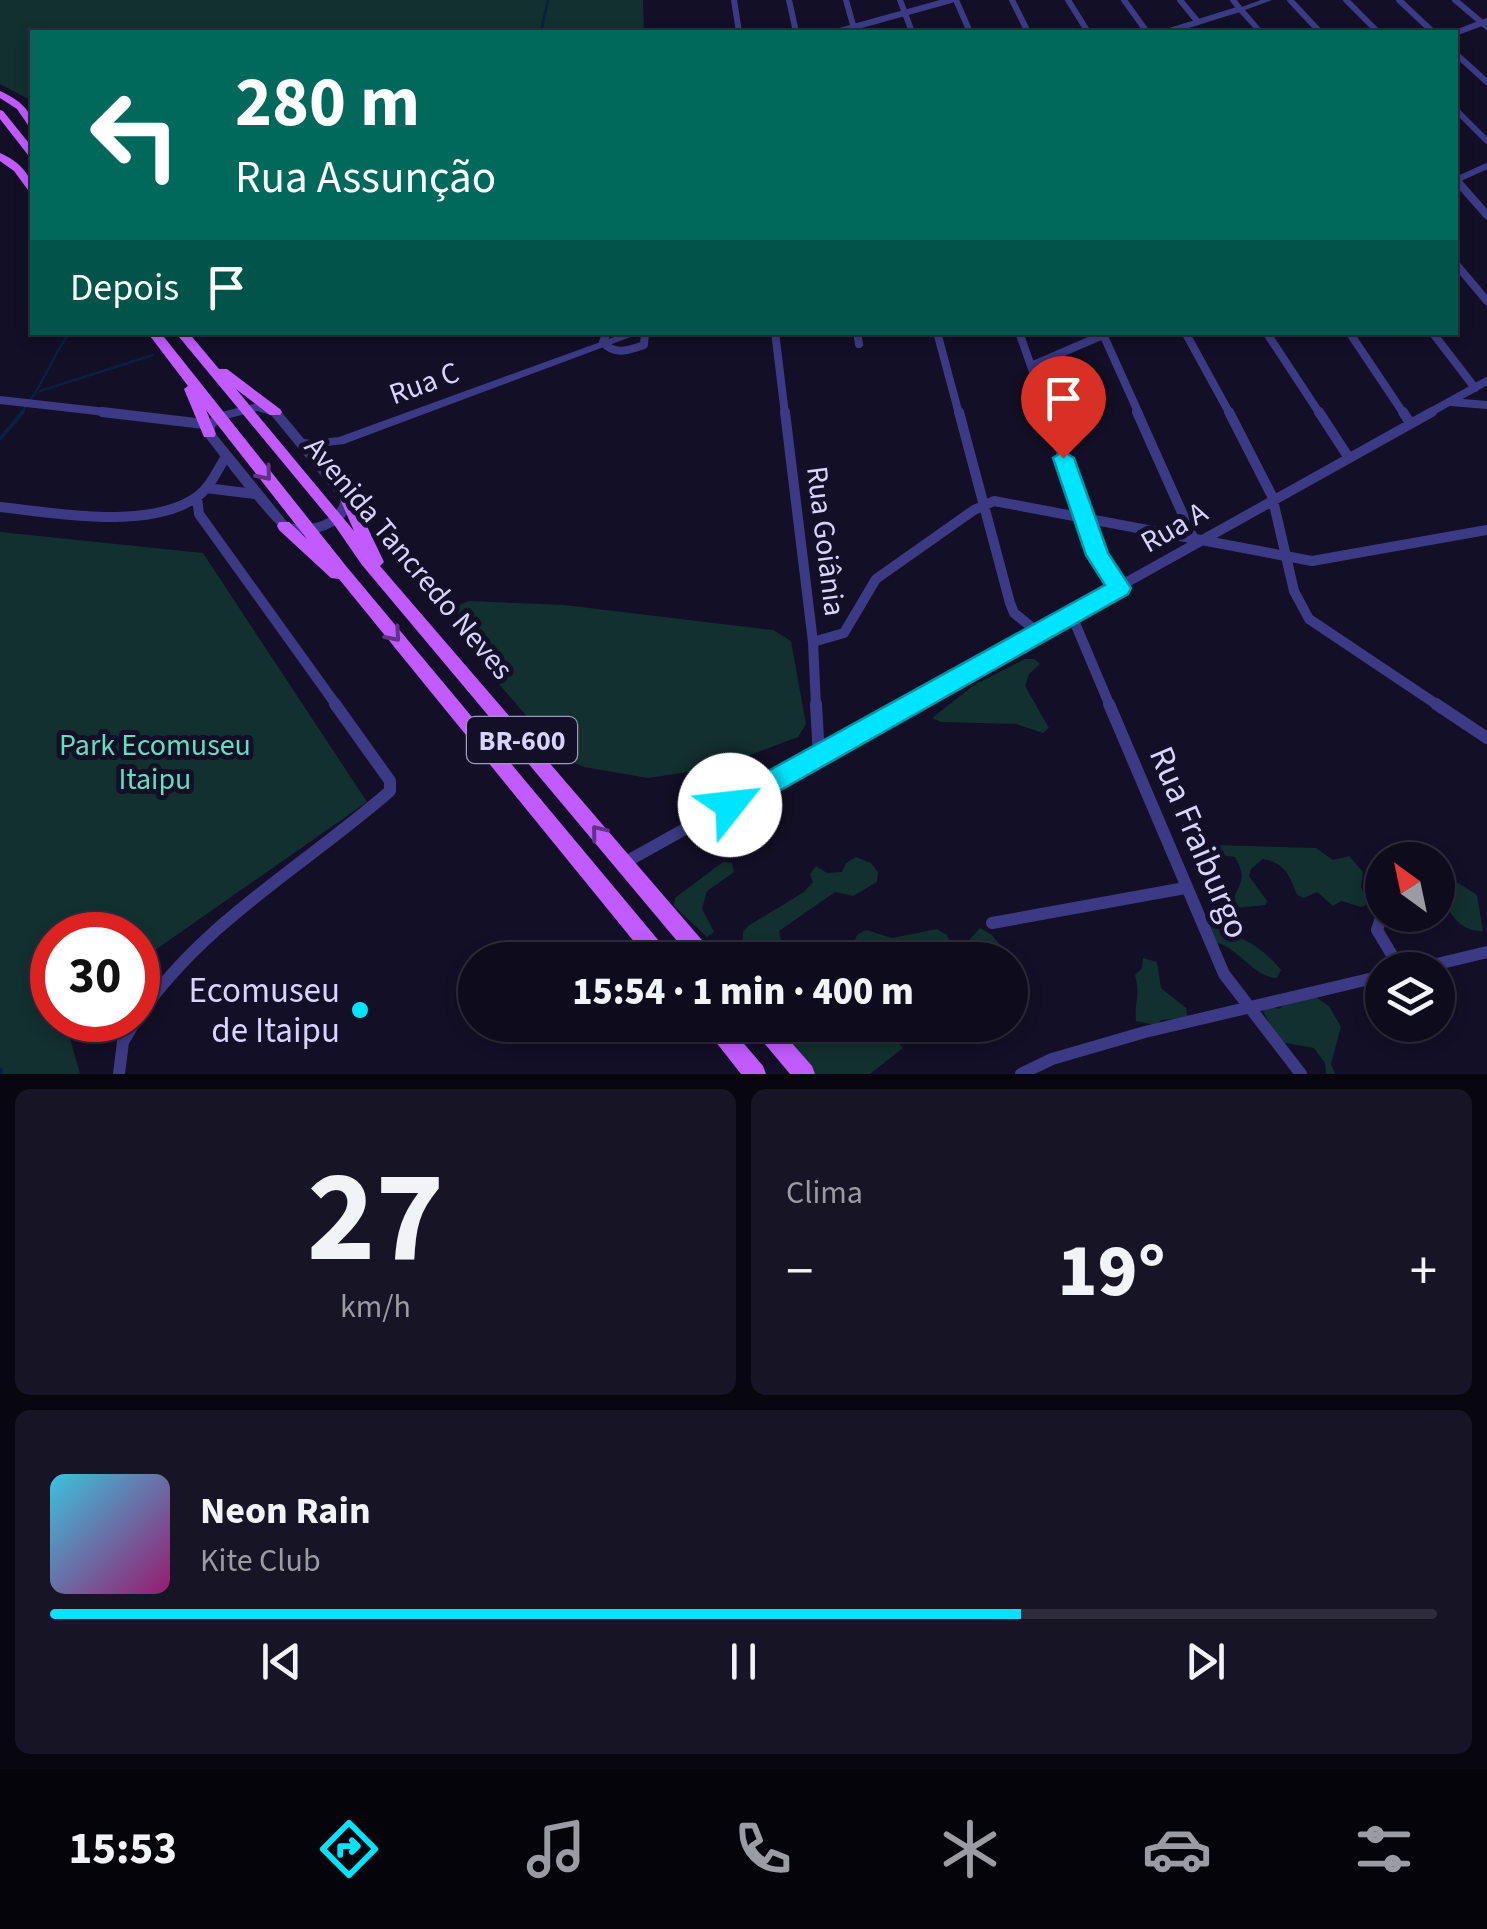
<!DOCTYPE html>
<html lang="pt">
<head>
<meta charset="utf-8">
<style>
	body { margin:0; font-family:"Source Sans 3",sans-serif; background:#171425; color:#f1f3f6; height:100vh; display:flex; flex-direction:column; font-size:38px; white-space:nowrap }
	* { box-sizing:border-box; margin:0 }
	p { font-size:32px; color:#9b9ba3 }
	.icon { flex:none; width:55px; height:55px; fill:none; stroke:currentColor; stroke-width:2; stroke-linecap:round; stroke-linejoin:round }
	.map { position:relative; height:1074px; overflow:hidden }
	.side { display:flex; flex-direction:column; gap:15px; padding:15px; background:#08060f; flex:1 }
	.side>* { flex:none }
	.banner { position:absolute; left:30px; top:30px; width:1428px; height:305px; border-radius:0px; box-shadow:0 5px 15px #0003,0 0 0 2px #2e2b3b; background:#00695c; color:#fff; overflow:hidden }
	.needle { width:65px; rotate:327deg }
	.fabs { position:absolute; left:1365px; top:842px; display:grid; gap:20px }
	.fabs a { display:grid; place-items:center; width:90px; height:90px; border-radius:50%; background:#0e0b1c; box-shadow:0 5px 15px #0003,0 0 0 2px #2e2b3b; font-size:50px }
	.speed { position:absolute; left:30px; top:912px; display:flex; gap:20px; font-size:50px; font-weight:700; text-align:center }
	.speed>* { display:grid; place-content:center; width:130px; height:130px; border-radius:50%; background:#0e0b1c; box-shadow:0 5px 15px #0003,0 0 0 2px #2e2b3b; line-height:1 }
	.speed .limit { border:15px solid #d22; background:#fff; color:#111 }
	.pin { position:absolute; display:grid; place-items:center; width:85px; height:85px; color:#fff; margin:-102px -42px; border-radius:50% 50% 50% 0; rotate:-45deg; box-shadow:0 0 10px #0007 }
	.pin .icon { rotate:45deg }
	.me { position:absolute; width:110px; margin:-55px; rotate:61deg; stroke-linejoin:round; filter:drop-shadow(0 0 8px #0008) }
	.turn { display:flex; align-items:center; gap:35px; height:210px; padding:0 40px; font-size:45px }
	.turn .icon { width:130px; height:130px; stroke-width:2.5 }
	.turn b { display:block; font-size:70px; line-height:85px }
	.then { display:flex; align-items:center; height:95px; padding:0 40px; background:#0003; gap:20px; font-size:38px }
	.big { font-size:75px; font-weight:800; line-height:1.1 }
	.side .card { flex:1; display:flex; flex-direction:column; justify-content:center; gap:15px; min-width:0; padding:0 35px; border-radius:15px; background:#171425 }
	.side .dial { align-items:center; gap:0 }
	.dial b { font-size:130px; line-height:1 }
	.song { display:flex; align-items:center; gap:30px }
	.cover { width:120px; height:120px; border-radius:15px; background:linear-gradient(135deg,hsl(190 70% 55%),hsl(320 70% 35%)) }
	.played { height:10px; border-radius:5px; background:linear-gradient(90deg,#00e5ff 70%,#2e2b3b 70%) }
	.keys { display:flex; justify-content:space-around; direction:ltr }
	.heat { display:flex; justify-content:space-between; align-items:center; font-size:55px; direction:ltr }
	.side .tiles { flex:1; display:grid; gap:15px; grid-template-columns:1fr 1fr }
	.card:last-child { grid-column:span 2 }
	.trip { position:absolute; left:458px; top:942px; width:570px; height:100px; border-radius:50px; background:#0e0b1c; box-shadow:0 5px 15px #0003,0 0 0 2px #2e2b3b; font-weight:800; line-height:100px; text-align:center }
	.tab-bar { display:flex; height:160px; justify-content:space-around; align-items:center; background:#06040b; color:#9b9ba3 }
	.tab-bar .icon { width:70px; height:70px }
	.tab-bar .current { color:#00e5ff }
	.tab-bar b { font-size:45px; color:#f1f3f6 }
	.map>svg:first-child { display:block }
	.green { fill:#12302f }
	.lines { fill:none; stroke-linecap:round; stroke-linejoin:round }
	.stream-far2 { stroke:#0a1f44; stroke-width:2.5 }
	.stream-far1 { stroke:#0a1f44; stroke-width:4 }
	.stream { stroke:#0a1f44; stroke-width:5 }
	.minor-far3 { stroke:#3d3a85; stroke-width:6 }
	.minor-far2 { stroke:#3d3a85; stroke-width:8 }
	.minor-far1 { stroke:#3d3a85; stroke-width:10 }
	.minor { stroke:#3d3a85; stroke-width:12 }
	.tertiary { fill:#3d3a85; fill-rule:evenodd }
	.primary { fill:#c25bff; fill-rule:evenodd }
	.oneway { stroke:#623188 }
	.route { fill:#00e5ff; stroke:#0095a6; stroke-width:2.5 }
	.poi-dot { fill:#00e5ff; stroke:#130f26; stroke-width:4 }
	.labels { text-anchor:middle; stroke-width:10; stroke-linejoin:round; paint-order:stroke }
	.shield { fill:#130f26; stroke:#9e99be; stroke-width:2.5 }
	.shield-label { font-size:28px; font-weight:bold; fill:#d9d4ff }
	.street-label { font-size:30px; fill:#d9d4ff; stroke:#130f26 }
	.park-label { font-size:30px; fill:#5fe0c0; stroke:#130f26 }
	.near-street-label { font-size:35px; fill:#d9d4ff; stroke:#130f26 }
	.near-poi-label { font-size:35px; fill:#d9d4ff; stroke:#130f26; text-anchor:end }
</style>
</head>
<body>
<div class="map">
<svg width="1487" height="1074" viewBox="0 0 1487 1074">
	<rect width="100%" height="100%" fill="#130f26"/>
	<path class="green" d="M0,0H643L644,32H32V101L0,84Z
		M0,532L203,553L367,802L138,962V935H52V1020H65L80,1074H0Z
		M469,601L564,605L773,630L791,641L806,724L798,737L716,768L648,778L584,767L563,758L486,669L454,607Z
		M1025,659H1034L1040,664L1029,674L1025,686L1049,728L1043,733L1016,724L941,722L932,718L974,685Z
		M1212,845L1316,848L1333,860L1349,856L1363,872L1361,887L1368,903L1362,907L1341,901L1333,906L1317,892L1304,898L1297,895C1290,877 1286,863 1263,859L1251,869L1249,876L1267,901L1265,905L1237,908L1233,903C1238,880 1249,883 1235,857L1215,854Z
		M1427,845L1437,852L1455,881L1477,895L1483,931C1447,932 1438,887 1438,860H1422V846Z
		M856,857L871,863L878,872L877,882L853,896L835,892L779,931L785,960H742L743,932L748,926L804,892L813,882L810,874L816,866L827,873L842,872L846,863Z
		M723,862L732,863L734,872L707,891L702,909L714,932L707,937L674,906L675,898Z
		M1214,919L1223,932C1245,937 1266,951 1281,970L1277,978C1253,977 1239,948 1217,943L1207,921Z
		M980,928L992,935L1005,951L1000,960H962L970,939Z
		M937,929L947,935L951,946L943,955H933L920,946V960H868L851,951L857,935L866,930L892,938Z
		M1143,958L1157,962L1161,988L1186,1008L1188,1018L1162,1020L1155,1025L1136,1021C1134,1001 1141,998 1135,975L1142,968Z
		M1314,996L1329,1006L1341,1027L1331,1064L1335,1074H1326L1325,1063L1314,1048L1280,1042L1263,1011L1267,1005L1279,1009L1290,1000Z
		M813,1025H880L903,1048L870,1074H813L787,1042Z"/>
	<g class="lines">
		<path class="stream-far2" d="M541,32L548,0
			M199,337L211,332
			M40,391L153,355
			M20,414C42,389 50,359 70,332"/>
		<path class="stream-far1" d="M0,439L23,412"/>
		<path class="stream" d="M0,1070L1,1074"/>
		<path class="minor-far3" d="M734,0L739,32
			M789,0L796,32
			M846,0L855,32
			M900,0L912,32
			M956,0L970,32
			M1012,0L1028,32
			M1068,0L1088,32
			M1124,0L1147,32
			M1180,0L1198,22
			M1290,0L1320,32
			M1346,0L1378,32
			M1399,0L1433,32
			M1455,0L1487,27
			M836,32L951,0
			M1166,32L1240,9L1233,0
			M1455,33L1487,21
			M1455,53L1487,82
			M1455,109L1487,141
			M1455,179L1459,184
			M1456,180L1487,166"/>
		<path class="minor-far2" d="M1457,181L1487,215
			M1455,263L1487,301
			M607,332L603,342C614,356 630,350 644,345L645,332
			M775,332L785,414
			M857,332L859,344
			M937,332L959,414
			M1019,332L1048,414
			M1102,332L1139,414
			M1185,332L1230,414
			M1266,332L1320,414
			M1349,332L1404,414
			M1432,332L1475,388
			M1031,366L1103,335
			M0,400L123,414
			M1451,402L1487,405
			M1427,414L1487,381"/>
		<path class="minor-far1" d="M102,412L204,424
			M785,412L813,642L816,706
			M959,412L1010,603L1014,613L1040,634
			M1047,412L1097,555L1119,588
			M1137,412L1192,535
			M1229,412L1272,496L1294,591L1309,619L1439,706
			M1319,412L1349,458
			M1403,412L1410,423
			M206,488L255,494
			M197,498L199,514L337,706
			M0,507C55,513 151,531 198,496C210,487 217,471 225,458
			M1072,616L1110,706
			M813,642L844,633L876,579L974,510L994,501L1312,561L1487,530
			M905,706L1432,412"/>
		<path class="minor" d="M816,704L819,757
			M1109,704L1224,974L1301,1074
			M1436,704L1487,738
			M624,863L909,704
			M1381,918L1377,930L1401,970
			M992,923L1185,888
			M1412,970L1487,952
			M138,1017C204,921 304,866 390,791V781L335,704
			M119,1074L123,1042L136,1020
			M1021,1074L1052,1059L1145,1032L1382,976"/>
		<path class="tertiary" d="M1261,0H1272L1245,10L1264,32H1257L1236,9Z
			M628,332H644L344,444L311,448L353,499C352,512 342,522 330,528C317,535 298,536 284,530C272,525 215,449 203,434V426L214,414L257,403L279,409L304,439L311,440L339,437ZM257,411L271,415L341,500C334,523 310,527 288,523L215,433V427L222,420Z"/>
		<path class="primary" d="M0,91C15,98 32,108 32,126L28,125L17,109L0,98Z
			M0,110L3,111L32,147V156L28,155L0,119Z
			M0,153C16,160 32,173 32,191L28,190L14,171L0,161Z
			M147,332H160L346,566L669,953L672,960H649L339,579L331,578L279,530L277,526L279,522H289L307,539L206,410L216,434L214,437H204L184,389L188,386Z
			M175,332H188L219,369H227L280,409L282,412L280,415H270L236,389L354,531L340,499L342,495H352L384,562L380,566L713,953L716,960H693L362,565L333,523Z
			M705,1025H728L763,1066L766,1074H741L708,1032Z
			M752,1025H776L812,1066L815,1074H790L755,1032Z"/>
	</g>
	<defs><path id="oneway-chevron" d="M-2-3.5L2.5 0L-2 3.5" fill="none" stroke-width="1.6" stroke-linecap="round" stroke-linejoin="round" transform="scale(2.5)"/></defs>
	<g class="oneway">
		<use href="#oneway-chevron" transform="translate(265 474) rotate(50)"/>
		<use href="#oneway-chevron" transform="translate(394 635) rotate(49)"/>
		<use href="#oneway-chevron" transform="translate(598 832) rotate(-129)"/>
	</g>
	<path class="route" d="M1063,451L1074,458L1108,553L1131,588L1128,594L740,813L730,817L721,813L717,805L721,797L1105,585L1086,555L1053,458Z"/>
	<circle class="poi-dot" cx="360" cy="1010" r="10"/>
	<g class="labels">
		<rect class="shield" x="467" y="717" width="110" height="46" rx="8"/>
		<g class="shield-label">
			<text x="522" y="750">BR-600</text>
		</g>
		<g class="street-label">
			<text transform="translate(424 383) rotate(-20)" y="10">Rua C</text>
			<text transform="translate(1174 527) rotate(-30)" y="10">Rua A</text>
			<text transform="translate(826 541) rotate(83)" y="10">Rua Goiânia</text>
			<text transform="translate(409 558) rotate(50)" y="10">Avenida Tancredo Neves</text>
		</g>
		<g class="park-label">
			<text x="155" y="755">Park Ecomuseu<tspan x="155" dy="34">Itaipu</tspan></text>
		</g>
		<g class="near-street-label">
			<text transform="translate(1200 842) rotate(67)" y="12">Rua Fraiburgo</text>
		</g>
		<g class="near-poi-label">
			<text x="340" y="1002">Ecomuseu<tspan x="340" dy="40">de Itaipu</tspan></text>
		</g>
	</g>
</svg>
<div class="fabs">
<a><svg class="needle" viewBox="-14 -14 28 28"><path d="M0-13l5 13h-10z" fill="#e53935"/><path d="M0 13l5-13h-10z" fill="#9b9ba3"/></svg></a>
<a><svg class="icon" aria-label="layers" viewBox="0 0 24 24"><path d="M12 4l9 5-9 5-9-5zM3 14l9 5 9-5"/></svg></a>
</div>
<div class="speed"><div class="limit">30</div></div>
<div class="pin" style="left:1063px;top:458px;background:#d93025"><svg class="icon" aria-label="arrive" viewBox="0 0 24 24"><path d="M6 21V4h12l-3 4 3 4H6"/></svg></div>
<svg class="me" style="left:730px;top:805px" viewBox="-20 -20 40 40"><circle r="19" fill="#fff"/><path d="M0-13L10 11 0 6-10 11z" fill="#00e5ff"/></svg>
<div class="trip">15:54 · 1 min · 400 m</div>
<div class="banner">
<div class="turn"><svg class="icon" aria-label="left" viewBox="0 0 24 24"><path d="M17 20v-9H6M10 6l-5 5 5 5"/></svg><div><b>280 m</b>Rua Assunção</div></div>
<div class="then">Depois<svg class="icon" aria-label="arrive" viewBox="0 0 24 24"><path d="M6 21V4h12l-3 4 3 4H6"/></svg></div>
</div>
</div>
<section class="side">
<div class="tiles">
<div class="card dial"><b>27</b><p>km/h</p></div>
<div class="card"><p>Clima</p>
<div class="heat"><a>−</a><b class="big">19°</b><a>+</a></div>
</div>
<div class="card">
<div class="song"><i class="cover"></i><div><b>Neon Rain</b><p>Kite Club</p></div></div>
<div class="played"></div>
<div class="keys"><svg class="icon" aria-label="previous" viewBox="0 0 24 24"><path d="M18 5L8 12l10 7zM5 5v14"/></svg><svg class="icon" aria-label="pause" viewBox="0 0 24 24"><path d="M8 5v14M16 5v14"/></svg><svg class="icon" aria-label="next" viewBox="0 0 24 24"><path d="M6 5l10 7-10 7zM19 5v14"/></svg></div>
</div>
</div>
</section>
<nav class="tab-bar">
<b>15:53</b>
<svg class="icon current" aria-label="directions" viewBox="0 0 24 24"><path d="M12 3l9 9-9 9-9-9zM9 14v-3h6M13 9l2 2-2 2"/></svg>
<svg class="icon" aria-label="music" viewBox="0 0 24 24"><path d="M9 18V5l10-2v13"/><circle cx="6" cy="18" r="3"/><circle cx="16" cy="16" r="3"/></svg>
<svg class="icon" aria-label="phone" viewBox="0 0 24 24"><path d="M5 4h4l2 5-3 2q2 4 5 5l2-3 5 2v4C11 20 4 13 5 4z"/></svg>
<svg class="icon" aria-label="climate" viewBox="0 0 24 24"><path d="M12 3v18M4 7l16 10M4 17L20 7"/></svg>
<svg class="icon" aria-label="car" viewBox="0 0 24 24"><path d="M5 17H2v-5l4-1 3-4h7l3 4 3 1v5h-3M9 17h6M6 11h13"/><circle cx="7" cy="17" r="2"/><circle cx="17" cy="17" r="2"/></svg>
<svg class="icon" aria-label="filters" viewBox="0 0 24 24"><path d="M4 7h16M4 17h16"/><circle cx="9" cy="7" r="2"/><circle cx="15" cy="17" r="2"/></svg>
</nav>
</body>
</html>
